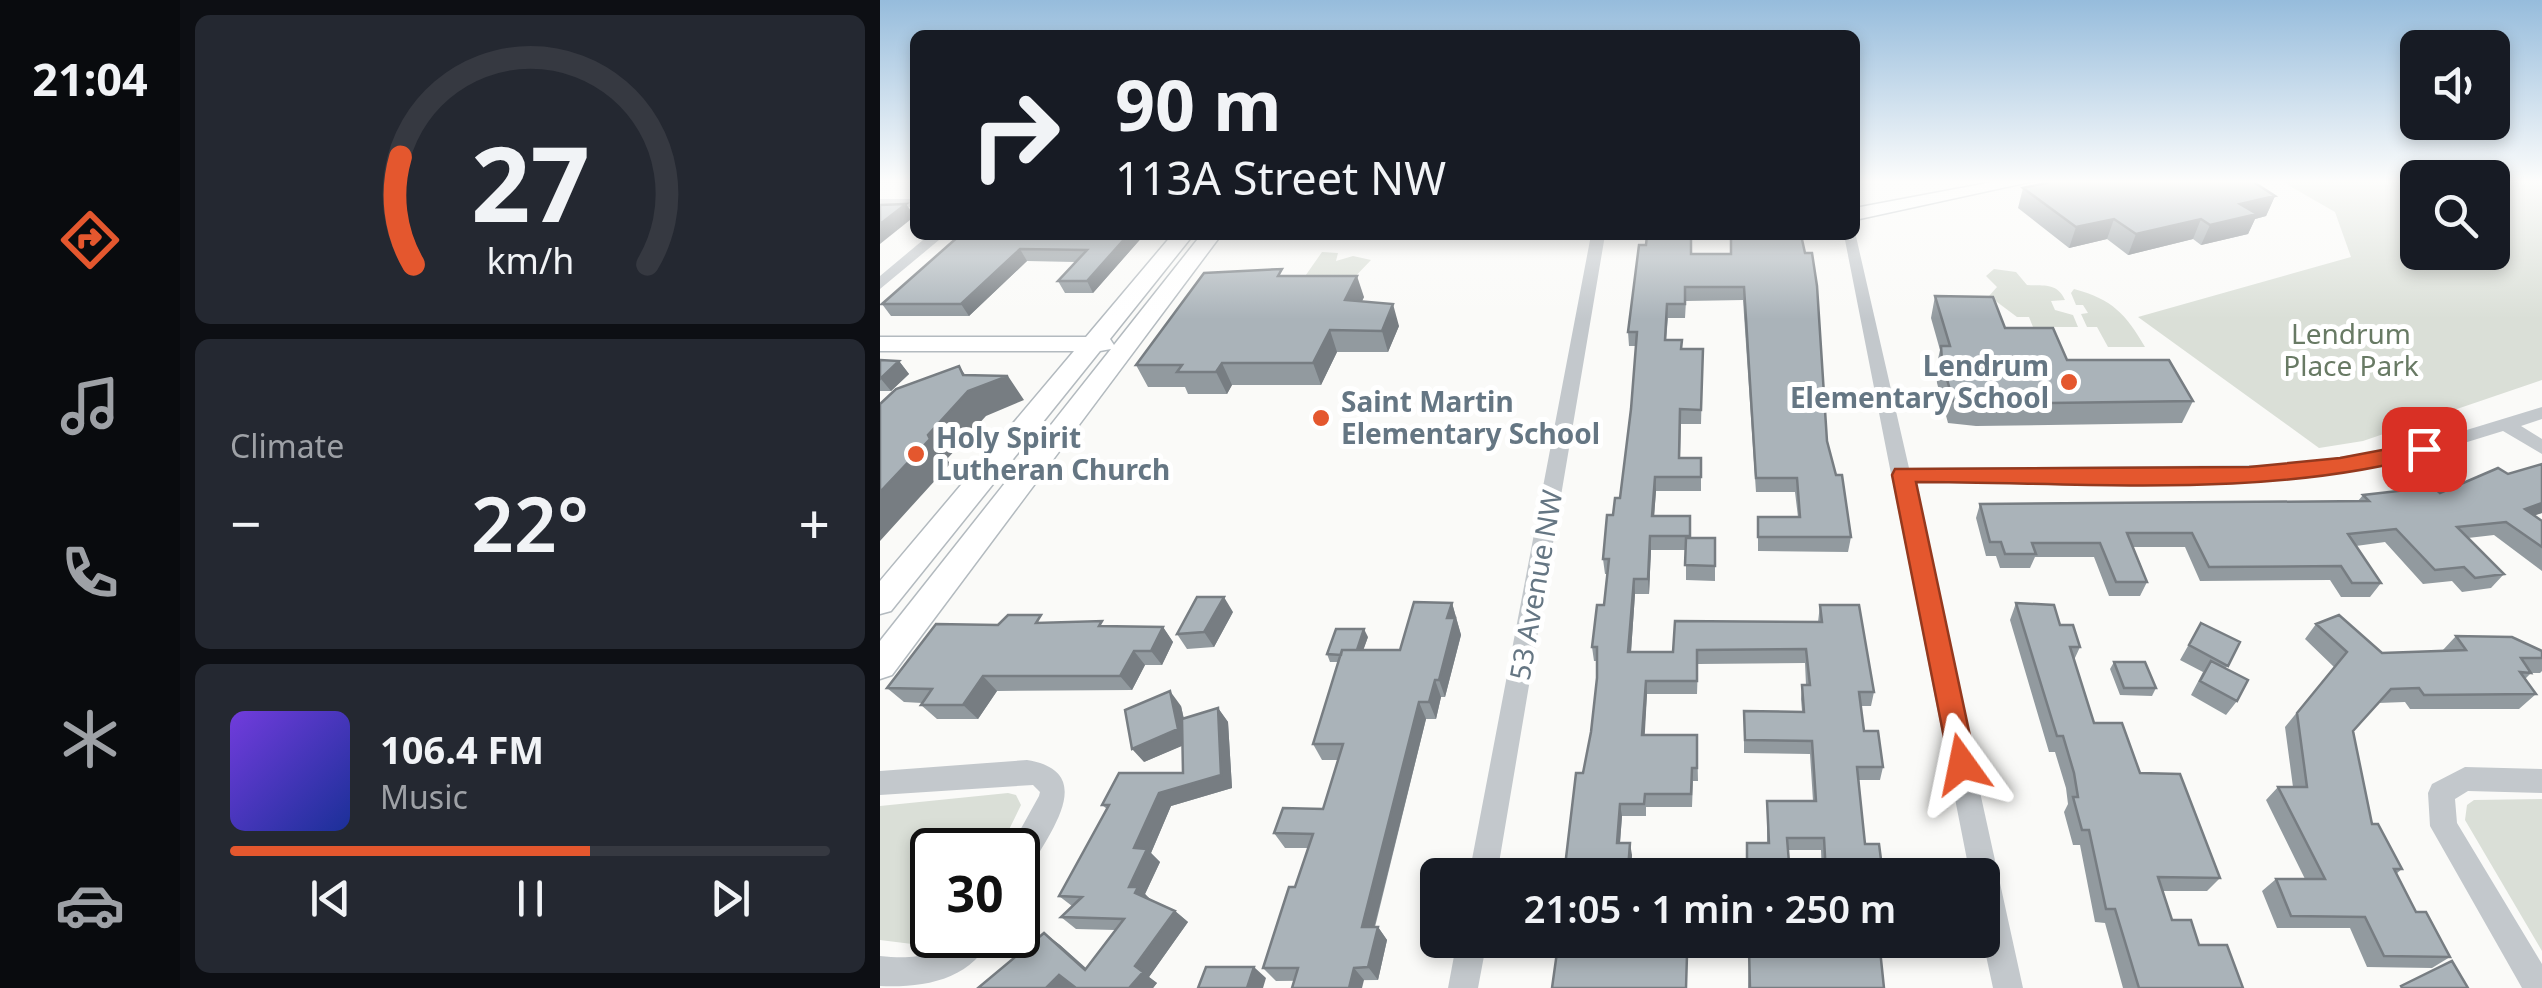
<!DOCTYPE html>
<html lang="en">
<head>
<meta charset="utf-8">
<style>
	body { margin:0; font-family:"Noto Sans",sans-serif; background:#242831; color:#f1f3f6; height:100vh; display:flex; flex-direction:column; font-size:38px; white-space:nowrap }
	* { box-sizing:border-box; margin:0 }
	p { font-size:32px; color:#9ea1a6 }
	.icon { flex:none; width:55px; height:55px; fill:none; stroke:currentColor; stroke-width:2; stroke-linecap:round; stroke-linejoin:round }
	.map { position:relative; flex:1; overflow:hidden }
	.side { display:flex; flex-direction:column; gap:15px; padding:15px; background:#0d0f14; width:700px }
	.side>* { flex:none }
	.hud { position:absolute; left:30px; top:30px; width:950px; height:210px; border-radius:15px; box-shadow:0 5px 15px #0003; background:#171b24; color:#f1f3f6; overflow:hidden }
	.fabs { position:absolute; left:1520px; top:30px; display:grid; gap:20px }
	.fabs a { display:grid; place-items:center; width:110px; height:110px; border-radius:15px; background:#171b24; box-shadow:0 5px 15px #0003; font-size:50px }
	.speed { position:absolute; left:30px; top:828px; display:flex; gap:20px; font-size:50px; font-weight:700; text-align:center }
	.speed>* { display:grid; place-content:center; width:130px; height:130px; border-radius:50%; background:#171b24; box-shadow:0 5px 15px #0003; line-height:1 }
	.speed .limit { border:5px solid #111; border-radius:15px; background:#fff; color:#111 }
	.pin { position:absolute; display:grid; place-items:center; width:85px; height:85px; color:#fff; margin:-42px; border-radius:20px; box-shadow:0 5px 15px #0006 }
	.me { position:absolute; width:110px; margin:-55px; rotate:348deg; stroke-linejoin:round; filter:drop-shadow(0 0 8px #0008) }
	.turn { display:flex; align-items:center; gap:35px; height:210px; padding:0 40px; font-size:45px }
	.turn .icon { width:130px; height:130px; stroke-width:2.5 }
	.turn b { display:block; font-size:70px; line-height:85px }
	.big { font-size:75px; font-weight:600; line-height:1.1 }
	.side .widget { flex:1; display:flex; flex-direction:column; justify-content:center; gap:15px; min-width:0; padding:0 35px; border-radius:15px; background:#242831 }
	.side .dial { align-items:center; gap:0 }
	.dial svg { height:260px; overflow:visible; fill:none; stroke:#363941; stroke-width:7; stroke-linecap:round; text-anchor:middle }
	.dial text { fill:#f1f3f6; stroke:none }
	.song { display:flex; align-items:center; gap:30px }
	.cover { width:120px; height:120px; border-radius:15px; background:linear-gradient(135deg,hsl(260 70% 55%),hsl(230 70% 35%)) }
	.played { height:10px; border-radius:5px; background:linear-gradient(90deg,#e4572e 60%,#363941 60%) }
	.keys { display:flex; justify-content:space-around; direction:ltr }
	.heat { display:flex; justify-content:space-between; align-items:center; font-size:55px; direction:ltr }
	.trip { position:absolute; left:540px; top:858px; width:580px; height:100px; border-radius:15px; background:#171b24; box-shadow:0 5px 15px #0003; font-weight:600; line-height:100px; text-align:center }
	main { display:flex; flex:1; min-height:0 }
	.tabs { display:flex; flex-direction:column; width:180px; justify-content:space-around; align-items:center; background:#090b0e; color:#9ea1a6 }
	.tabs .icon { width:70px; height:70px }
	.tabs .active { color:#e4572e }
	.tabs b { font-size:45px; color:#f1f3f6 }
	.map>svg:first-child { display:block }
	.green { fill:#dadfd7 }
	.lines { fill:none; stroke-linecap:round; stroke-linejoin:round }
	.secondary-casing { stroke:#b3babf; stroke-width:3 }
	.street { fill:#c3c8cc; fill-rule:evenodd }
	.secondary { fill:#fff; fill-rule:evenodd }
	.wall { fill:#929a9f }
	.shaded-wall { fill:#777d82 }
	.building { fill:#aab3b9; stroke:#777d82; stroke-width:2.5 }
	.route { fill:#e4572e; stroke:#94391e; stroke-width:2.5 }
	.poi-dot { fill:#e4572e; stroke:#fff; stroke-width:4 }
	.labels { text-anchor:middle; stroke-width:10; stroke-linejoin:round; paint-order:stroke }
	.park-label { font-size:28px; fill:#687a64; stroke:#fff }
	.poi-label { font-size:28px; font-weight:bold; fill:#657683; stroke:#fff; text-anchor:start }
	.street-label { font-size:28px; fill:#657683; stroke:#fff }
</style>
</head>
<body>
<main>
<nav class="tabs">
<b>21:04</b>
<svg class="icon active" aria-label="directions" viewBox="0 0 24 24"><path d="M12 3l9 9-9 9-9-9zM9 14v-3h6M13 9l2 2-2 2"/></svg>
<svg class="icon" aria-label="music" viewBox="0 0 24 24"><path d="M9 18V5l10-2v13"/><circle cx="6" cy="18" r="3"/><circle cx="16" cy="16" r="3"/></svg>
<svg class="icon" aria-label="phone" viewBox="0 0 24 24"><path d="M5 4h4l2 5-3 2q2 4 5 5l2-3 5 2v4C11 20 4 13 5 4z"/></svg>
<svg class="icon" aria-label="climate" viewBox="0 0 24 24"><path d="M12 3v18M4 7l16 10M4 17L20 7"/></svg>
<svg class="icon" aria-label="car" viewBox="0 0 24 24"><path d="M5 17H2v-5l4-1 3-4h7l3 4 3 1v5h-3M9 17h6M6 11h13"/><circle cx="7" cy="17" r="2"/><circle cx="17" cy="17" r="2"/></svg>
</nav>
<section class="side">
<div class="widget dial"><svg viewBox="0 0 100 80">
<path d="M14 69A42 42 0 1 1 86 69"/>
<path d="M14 69A42 42 0 0 1 10 36" stroke="#e4572e"/>
<text x="50" y="56" font-size="32" font-weight="700">27</text>
<text x="50" y="72" font-size="11">km/h</text>
</svg></div>
<div class="widget"><p>Climate</p>
<div class="heat"><a>−</a><b class="big">22°</b><a>+</a></div>
</div>
<div class="widget">
<div class="song"><i class="cover"></i><div><b>106.4 FM</b><p>Music</p></div></div>
<div class="played"></div>
<div class="keys"><svg class="icon" aria-label="previous" viewBox="0 0 24 24"><path d="M18 5L8 12l10 7zM5 5v14"/></svg><svg class="icon" aria-label="pause" viewBox="0 0 24 24"><path d="M8 5v14M16 5v14"/></svg><svg class="icon" aria-label="next" viewBox="0 0 24 24"><path d="M6 5l10 7-10 7zM19 5v14"/></svg></div>
</div>
</section>
<div class="map">
<svg width="1662" height="988" viewBox="0 0 1662 988">
	<rect width="100%" height="100%" fill="#fafaf8"/>
	<path class="green" d="M1401,181H1537L1538,252H1612L1613,181H1662V380L1483,441L1439,448L1258,317L1471,257L1455,212Z
		M442,252L458,253L456,261L473,256L491,260L470,282H421Z
		M1114,269L1136,272L1147,285C1163,286 1177,282 1185,300L1171,301L1175,310L1193,315L1198,327H1153L1149,317H1137L1109,296L1117,287L1106,276Z
		M1194,289C1232,299 1246,314 1265,347H1228L1217,327H1207L1201,314L1208,313L1203,305H1196L1191,293Z
		M128,793L136,795L141,805L119,850H52V935H64L40,945L0,940V806Z
		M1662,799V951L1585,820L1587,805L1594,800Z"/>
	<g class="lines">
		<g class="secondary-casing">
			<path id="secondary" d="M1118,181H1154L975,220V208Z
				M292,235H313L230,339L234,345L321,235H341L12,675L0,679V641L231,349L220,351L11,611L0,614V581L194,351H0V337H206Z"/>
		</g>
		<path class="street" d="M0,199H35V207H0Z
			M975,232L1029,468L1411,465L1544,443L1662,407V419L1641,426L1662,439V454L1623,431L1545,455L1411,479L1032,482L1143,988H1113L1102,937V875H1090L964,235H975Z
			M49,235H65L0,289V276Z
			M711,235H725L617,875H589Z
			M147,760C220,772 168,834 148,872L138,876V850H129L159,796L160,792L153,785L0,795V771Z
			M1585,767L1662,769V793L1588,791L1575,799L1577,823L1662,964V988H1642L1550,826L1548,793L1552,784Z
			M78,935H112C93,980 44,988 0,986V956C31,959 55,958 78,935Z
			M577,940H607L598,988H568Z"/>
		<use href="#secondary" class="secondary"/>
	</g>
	<path class="wall" d="M0,181H35V182L0,183Z
		M1143,188L1395,196L1386,216L1375,219L1368,234L1321,245L1313,239L1248,255L1227,239L1189,248L1138,208Z
		M80,235H264L213,293H185L178,281L195,262L147,261L89,316H11L2,304Z
		M766,245L811,254H851L947,441L971,537L968,552L878,551V517H918L915,492H876L863,300L806,301L805,318H788L786,340L802,349H823L821,424H801L800,458H821V491H776L774,516H810V538H835V581L806,580V550H771L769,594H755L751,652H793L938,622L940,605L994,692L991,706H981L984,731L1003,767L1000,780H979L985,844L1003,875H942L941,850H908L910,875H866L867,843H887V801H933L930,754L864,753V711H922L921,699L922,685H926L925,663L818,664L817,694H767L764,735H817L818,781H813L812,807H766V816H742L740,843L752,855L751,870L684,875L711,732L717,678V661H714L712,647L724,605L727,574H725L723,559L733,515L740,498L751,409L756,346H749L748,332Z
		M405,276L484,297L482,301L519,326L508,352H457L441,385H352L347,394H308L305,387H268L256,365Z
		M1055,296L1125,328L1187,360L1313,401L1302,423L1096,426L1068,423L1057,383L1056,368L1060,350L1051,318Z
		M0,360L19,361L29,374L11,391H0Z
		M1662,464V513L1654,515L1662,521V571L1614,535L1588,538L1624,574L1611,588L1582,592L1572,581L1543,584L1505,542L1476,546L1501,583L1490,597H1461L1450,580L1320,581L1305,547H1253L1267,582L1260,596H1229L1214,557H1155L1150,568H1120L1116,556H1106L1096,518L1100,504L1478,501L1483,495L1560,493Z
		M572,603L581,635L565,697H561L556,719H546L495,927H498L507,940L498,980L396,981L383,968L415,887L428,848H405L394,833L443,809L458,760H442L433,744L458,662H450L447,654L488,637L483,650H520Z
		M1136,603L1180,625L1200,647L1194,660L1214,723L1260,773L1340,878L1327,891H1283L1292,920L1363,988H1243L1225,923L1215,922L1200,845H1193L1184,812L1188,804L1186,788L1175,752H1169L1130,620Z
		M353,612L334,647L307,649L297,634Z
		M167,622L226,626L283,627L293,642L282,665H265L252,690L117,691L98,719H57L41,705L42,703L24,702L7,688L118,625Z
		M1321,623L1360,642L1346,668L1357,701L1346,715L1311,695L1323,672L1300,660Z
		M1436,624L1502,653L1562,651L1576,636L1662,651V671L1660,673H1651L1645,679L1656,694L1639,709H1530L1525,702L1498,703L1473,731L1492,824L1522,869L1516,874L1536,912L1570,957L1552,968L1487,967L1470,928H1397L1382,891L1396,879H1425L1386,800L1398,787H1413L1405,727L1454,667L1425,639Z
		M1234,662L1276,688L1272,696L1240,695L1230,669Z
		M301,706L304,719L338,708L348,722L352,788L291,806L271,853L280,862L265,894L271,900L295,911L308,922L269,977L277,983L273,988H196L164,933L180,945L206,968L235,930L196,929L181,917L192,906L179,896L227,809L222,805L303,773V745L264,762Z
		M946,940H999L1004,988H868L869,950L946,952Z"/>
	<path class="shaded-wall" d="M1395,196L1386,216L1375,219L1368,234L1321,245L1330,225L1360,204Z
		M26,204L35,216L0,244V224Z
		M1234,219L1227,239L1189,248L1196,227Z
		M1321,219L1313,239L1248,255L1256,234Z
		M248,235H264L213,293L207,281Z
		M140,249L147,261L89,316L81,304Z
		M477,276L484,297L472,321L465,300Z
		M513,304L519,326L508,352L502,331Z
		M450,330L457,352L441,385L433,363Z
		M19,361L29,374L11,391L1,379Z
		M342,363L352,385L347,394L336,372Z
		M79,366L95,389L128,376L144,400L106,416L67,459L70,464L0,541V492L48,435L83,375Z
		M775,477L776,491L773,531L772,516Z
		M1662,503V513L1632,523L1645,509Z
		M770,536L771,550L769,594L768,579Z
		M754,579L755,594L750,666L748,652Z
		M344,597L353,612L334,647L324,632Z
		M572,603L581,635L565,697L559,680L567,618Z
		M283,627L293,642L282,665L271,651Z
		M484,629L488,637L479,662L476,655Z
		M254,651L265,665L252,690L240,676Z
		M103,676L117,691L98,719L83,705Z
		M555,680L561,697L556,719L549,702Z
		M766,681L767,694L764,749L762,735Z
		M290,691L301,706L309,743L264,762L252,749Z
		M539,702L546,719L491,940L482,927Z
		M338,708L348,722L352,788L291,806L271,853L280,862L265,894L271,900L268,906L249,887L254,848L279,793L341,775Z
		M740,804L742,816L739,855L737,843Z
		M750,843L752,855L751,875L748,870Z
		M295,911L308,922L269,977L277,983L273,988H249L255,966Z
		M498,927L507,940L498,980L488,967Z
		M164,933L180,945L220,981L205,970Z
		M374,967L386,978L383,988H367Z
		M474,968L484,980L482,988H469Z
		M179,975L196,986L194,988H166Z"/>
	<path class="building" d="M1175,181H1372L1395,196L1360,204L1377,214L1330,225L1321,219L1256,234L1234,219L1196,227L1143,188Z
		M26,204L0,224V205Z
		M80,235H248L207,281H178L207,250L140,249L81,304H2Z
		M767,235H811V254H851V235H921L925,253H932L937,286L947,441L956,475H962L971,537H878V517H920L917,478H876L864,287H805V304H787L785,340H802L801,349H823L821,410L800,409L799,458H821V477H775L772,516H810V536H770L768,579H754L748,652H793L795,621L942,622L940,605H979L994,692H979L984,731H998L1003,767H977L985,844H999L1003,875H946L944,838H907L910,875H867V843H889L887,801H936L932,741L865,740L864,711L924,712L922,685H930L926,649L817,650V681H766L762,735H817V768H812L811,794H765L764,804H740L737,843H750L748,870H812V875H684L696,773H703L711,732L717,678V647H712L717,605H724L729,559H723L727,515H733L735,498H740L751,409L757,332H748L759,245H766Z
		M402,269L398,276H477L465,300L513,304L502,331L450,330L433,363H342L336,372H297L302,365H256L324,273Z
		M1055,296L1113,297L1125,328H1173L1187,360H1289L1313,401L1102,404L1073,401L1062,361L1061,346H1070Z
		M0,360L19,361L0,379Z
		M79,366L83,375L128,376L88,391L48,435L50,439L0,492V404L16,389Z
		M1662,464V503L1645,509L1662,521V547L1626,522L1577,527L1624,574L1595,578L1584,567L1555,570L1516,529L1468,534L1501,583H1472L1461,566L1329,567L1312,533H1247L1267,582H1236L1220,543H1152L1156,554H1125L1121,542H1110L1100,504L1489,501L1483,495L1553,487L1560,493L1618,468L1628,474Z
		M806,538H835V566L805,565Z
		M317,597H344L324,632L297,634Z
		M534,602L572,603L567,618H575L559,680H555L549,702H539L482,927H498L488,967L474,968L469,988H412L418,968H383L409,887H415L433,834L394,833L403,808L443,809L463,744H433L462,650H520Z
		M1136,603L1174,605L1180,625H1193L1200,647H1190L1214,723H1242L1260,773L1300,774L1340,878L1278,877L1292,920H1311L1319,945H1347L1363,988H1259L1235,909H1226L1209,830H1202L1193,797H1198L1194,773L1183,736H1177Z
		M128,615H161L156,623L222,621L219,626L283,627L271,651H254L240,676H103L83,705H41L52,689L7,688L56,624L118,625Z
		M1459,615L1502,653L1586,650L1576,636L1632,637L1662,651V658H1641L1651,673L1640,672L1656,694L1544,695L1539,688L1511,689L1473,731L1492,824H1498L1522,869H1514L1536,912H1546L1570,957L1504,956L1485,917L1411,916L1396,879H1445L1398,787H1427L1417,713L1467,652L1436,624Z
		M1321,623L1360,642L1348,666L1309,645Z
		M456,629H484L477,650H462L461,655L447,654Z
		M1331,661L1368,680L1357,701L1320,681Z
		M1234,662H1265L1276,688H1244Z
		M290,691L298,729L252,749L245,710Z
		M338,708L341,775L279,793L254,848L267,849L249,887H258L255,893L295,911L255,966L263,972L249,988H196L179,975L166,988H98L164,933L205,970L244,919L181,917L202,897L179,896L229,805H222L239,773H303L302,719Z
		M685,940H750L749,954L807,955L806,988H672L678,945H684Z
		M949,940H999L1004,988H870L869,950L949,952Z
		M1572,961L1588,988H1522L1521,986Z
		M326,967H374L367,988H318Z"/>
	<linearGradient id="sky" x2="0" y2="1"><stop stop-color="#96bcdc"/><stop offset="0.57" stop-color="#fdfdfc"/><stop offset="1" stop-color="#fdfdfc" stop-opacity="0"/></linearGradient>
	<rect width="1662" height="319" fill="url(#sky)"/>
	<path class="route" d="M1544,442L1555,449L1552,454C1387,500 1205,482 1036,482L1096,764L1092,773L1082,777L1071,773L1012,475L1015,469L1369,467L1460,458Z"/>
	<g class="poi-dot">
		<circle cx="1189" cy="382" r="10"/>
		<circle cx="441" cy="418" r="10"/>
		<circle cx="36" cy="454" r="10"/>
	</g>
	<g class="labels">
		<g class="park-label">
			<text x="1471" y="344">Lendrum<tspan x="1471" dy="32">Place Park</tspan></text>
		</g>
		<g class="poi-label">
			<text x="1169" y="376" text-anchor="end">Lendrum<tspan x="1169" dy="32">Elementary School</tspan></text>
			<text x="461" y="412">Saint Martin<tspan x="461" dy="32">Elementary School</tspan></text>
			<text x="56" y="448">Holy Spirit<tspan x="56" dy="32">Lutheran Church</tspan></text>
		</g>
		<g class="street-label">
			<text transform="translate(656 585) rotate(-80)" y="10">53 Avenue NW</text>
		</g>
	</g>
</svg>
<div class="fabs">
<a><svg class="icon" aria-label="sound" viewBox="0 0 24 24"><path d="M4 9h4l5-4v14l-5-4H4zM17 9q2 3 0 6"/></svg></a>
<a><svg class="icon" aria-label="search" viewBox="0 0 24 24"><circle cx="10" cy="10" r="6"/><path d="M15 15l6 6"/></svg></a>
</div>
<div class="speed"><div class="limit">30</div></div>
<div class="pin" style="left:1544px;top:449px;background:#d93025"><svg class="icon" aria-label="arrive" viewBox="0 0 24 24"><path d="M6 21V4h12l-3 4 3 4H6"/></svg></div>
<svg class="me" style="left:1082px;top:764px" viewBox="-20 -20 40 40"><path d="M0-17L14 15 0 8-14 15z" fill="#e4572e" stroke="#fff" stroke-width="4"/></svg>
<div class="trip">21:05 · 1 min · 250 m</div>
<div class="hud">
<div class="turn"><svg class="icon" aria-label="right" viewBox="0 0 24 24"><path d="M7 20v-9h11M14 6l5 5-5 5"/></svg><div><b>90 m</b>113A Street NW</div></div>
</div>
</div>
</main>
</body>
</html>
